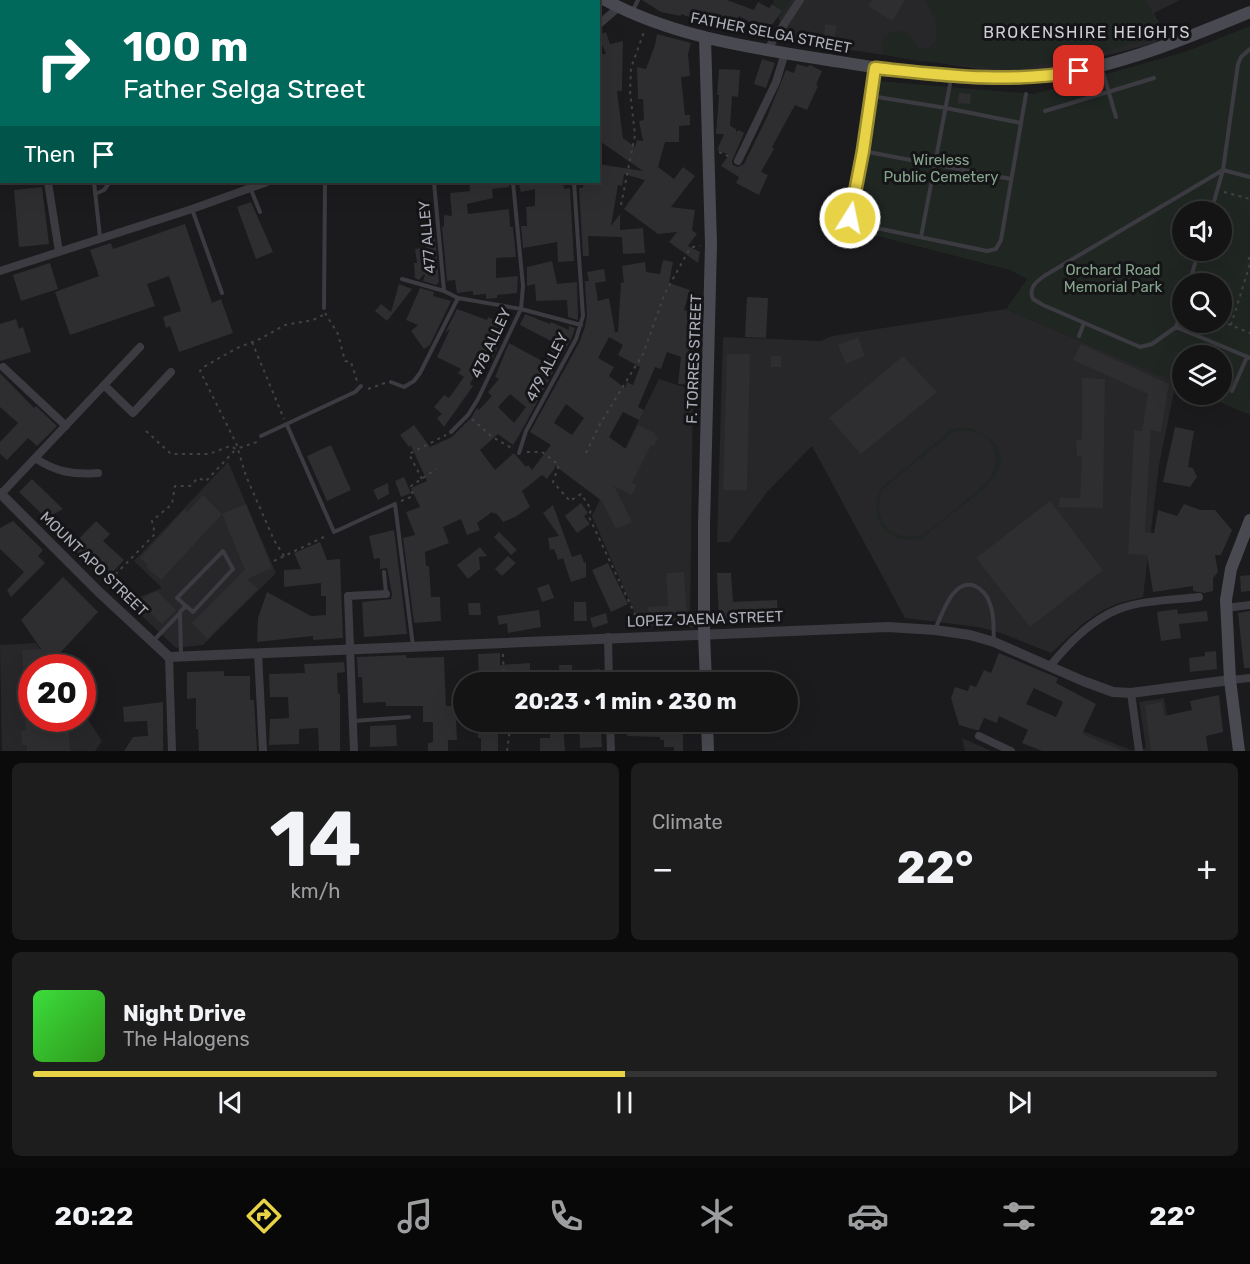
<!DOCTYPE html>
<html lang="en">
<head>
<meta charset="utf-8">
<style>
	body { margin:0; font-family:Rubik,sans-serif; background:#1d1d1e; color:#f1f3f6; height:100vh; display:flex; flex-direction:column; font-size:22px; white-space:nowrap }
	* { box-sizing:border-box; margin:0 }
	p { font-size:20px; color:#9d9ea0 }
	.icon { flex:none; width:33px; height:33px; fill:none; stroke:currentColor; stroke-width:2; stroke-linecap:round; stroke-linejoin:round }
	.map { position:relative; height:751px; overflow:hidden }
	.details { display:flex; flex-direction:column; gap:12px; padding:12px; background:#0b0b0c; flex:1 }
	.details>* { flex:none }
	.hud { position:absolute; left:0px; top:0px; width:600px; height:183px; box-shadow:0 6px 24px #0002,0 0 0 2px #333334; background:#00695c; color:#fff; overflow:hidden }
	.fabs { position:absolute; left:1172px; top:201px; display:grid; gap:12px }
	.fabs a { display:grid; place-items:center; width:60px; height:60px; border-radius:50%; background:#141415; box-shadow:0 6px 24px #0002,0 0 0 2px #333334; font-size:30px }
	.speed { position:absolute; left:18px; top:654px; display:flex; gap:12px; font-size:30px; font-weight:700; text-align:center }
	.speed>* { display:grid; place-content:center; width:78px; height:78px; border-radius:50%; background:#141415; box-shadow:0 6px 24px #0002,0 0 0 2px #333334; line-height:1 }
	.speed .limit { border:9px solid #d22; background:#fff; color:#111 }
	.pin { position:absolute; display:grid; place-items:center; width:51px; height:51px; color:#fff; margin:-26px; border-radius:12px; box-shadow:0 3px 9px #0006 }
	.me { position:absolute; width:66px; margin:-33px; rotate:10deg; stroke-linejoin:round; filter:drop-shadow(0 0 4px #0008) }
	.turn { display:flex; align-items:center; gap:21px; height:126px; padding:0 24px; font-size:27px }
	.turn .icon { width:78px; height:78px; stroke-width:2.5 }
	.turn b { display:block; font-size:42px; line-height:51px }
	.then { display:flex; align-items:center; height:57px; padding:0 24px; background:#0003; gap:12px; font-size:22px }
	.big { font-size:45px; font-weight:700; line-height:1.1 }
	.details .card { flex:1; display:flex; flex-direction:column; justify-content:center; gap:9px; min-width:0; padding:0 21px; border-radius:9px; background:#1d1d1e }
	.details .dial { align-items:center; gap:0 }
	.dial b { font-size:78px; line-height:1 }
	.song { display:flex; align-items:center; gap:18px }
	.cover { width:72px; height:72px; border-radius:9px; background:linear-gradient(135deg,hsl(120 70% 55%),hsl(110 70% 35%)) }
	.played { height:6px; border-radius:3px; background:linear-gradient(90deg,#e8d346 50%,#333334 50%) }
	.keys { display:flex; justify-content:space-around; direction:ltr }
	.heat { display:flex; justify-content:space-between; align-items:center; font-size:33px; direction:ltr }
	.details .tiles { flex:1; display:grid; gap:12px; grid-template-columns:1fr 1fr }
	.card:last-child { grid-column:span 2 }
	.trip { position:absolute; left:453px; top:672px; width:345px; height:60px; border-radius:30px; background:#141415; box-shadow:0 6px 24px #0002,0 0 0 2px #333334; font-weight:700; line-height:60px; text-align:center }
	.tabs { display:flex; height:96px; justify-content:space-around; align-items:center; background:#080808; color:#9d9ea0 }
	.tabs .icon { width:42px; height:42px }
	.tabs .current { color:#e8d346 }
	.tabs b { font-size:27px; color:#f1f3f6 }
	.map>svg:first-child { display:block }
	.built { fill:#272629 }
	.green { fill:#202723; fill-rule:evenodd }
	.building { fill:#2e2d30; fill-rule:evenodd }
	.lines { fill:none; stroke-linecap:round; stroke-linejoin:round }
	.path { stroke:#414248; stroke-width:2; stroke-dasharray:3 4.5; stroke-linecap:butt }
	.service { stroke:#3c3b41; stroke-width:4 }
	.minor { stroke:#3c3b41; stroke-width:8 }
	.tertiary { stroke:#3c3b41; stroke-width:10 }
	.secondary { stroke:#494a51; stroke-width:12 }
	.route-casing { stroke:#97892e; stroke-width:15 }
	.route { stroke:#e8d346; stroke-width:10 }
	.labels { text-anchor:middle; stroke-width:6; stroke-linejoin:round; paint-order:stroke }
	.street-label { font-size:15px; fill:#adafbb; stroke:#151517 }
	.park-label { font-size:15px; fill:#86a58e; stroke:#151517 }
	.neighbourhood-label { font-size:16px; letter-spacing:1.5px; fill:#cecfd7; stroke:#151517 }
</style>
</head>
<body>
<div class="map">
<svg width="1250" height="751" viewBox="0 0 1250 751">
	<rect width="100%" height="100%" fill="#1b1a1c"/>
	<path class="built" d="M774,0H1180L1154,13L1167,40L1061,67L1007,73L789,41L779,19Z
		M1006,309L1176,382L1159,465L1143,597L1119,603L1103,610L1084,623L1051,653L1001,633L978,627L905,618L812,446L767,492L730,542H717L723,337L821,341L832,336Z
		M659,379L693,390L690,624L641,627L592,516Z
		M228,462L276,573L203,645L176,648L127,602L162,588L134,561Z
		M36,643L52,667L32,668V718H82L83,712L102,741L95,751H2L0,645Z
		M1164,698L1171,740L1190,751H1044L1057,721L1131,750L1146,748L1139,702Z
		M962,738L991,751H965Z"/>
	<path class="green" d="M774,0H791L779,19L773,1Z
		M925,0H1146L1164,38L1133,43L1064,63L1041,64L1019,70L919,61L885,55L881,49C882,34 897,25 910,36C914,40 916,45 919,49C948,50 935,14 925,0Z
		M1250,26V415L1203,395L1221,394V356H1182V385L1006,309L1027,279L1010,270L843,227L866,80L1034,94L1185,52ZM1182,212H1221V250H1182ZM1182,284H1221V322H1182Z
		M962,427C980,429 1004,442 1000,465C998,472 992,480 987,486L922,538C888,545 868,522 880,489L951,430ZM962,430C996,431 1005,458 986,483C973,494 931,532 919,536C907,539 893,535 885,525C877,514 877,501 883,489L952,433Z"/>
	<path class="building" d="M642,0H727L754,10L758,2L769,8L772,4L782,11L767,32L739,16L736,24L717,16L713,26L681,14V16L661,12Z
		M872,0H905L892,21L868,6Z
		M825,24L837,26L835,37L824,35Z
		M606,32L610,44L623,41L622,91H617L623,138L635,147L637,140L643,141L639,121L644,120L643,99H638L637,67L646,69L655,45L657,34L691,43L688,54L690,76L681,77L685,115H690V125L679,126V142H665L658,167L674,179L683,167L695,176L671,207L695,210L692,230L697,234L688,246L700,252L698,263L669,242L677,232L658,234L624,209L645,180L624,174L622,186L618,185L611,226L620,214V230L643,228L645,253L623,254L622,237L588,236L589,256H583L579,188H583V182H598V164L643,171L598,140V107H602L598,54H606L598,35Z
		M762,59L775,63L766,88L754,84Z
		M797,64L807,67L810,65L822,71L816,85L818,86L807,110L795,105L772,147L774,149L761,172L768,175L759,195L736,183L739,177L721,166L729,155L717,150L724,134H716L719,95H717L719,69L740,70L738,97L732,96L730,126L736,129V132L739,130L744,133L732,161L733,165L738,167L744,164L767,117L786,70L794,73Z
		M959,93L971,94L970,104L958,103Z
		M469,182H509V187L492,189L493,198L467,204L468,214L509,209L510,227H513L516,257L496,258V278L518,276L517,293L497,295V298L486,299V294L473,295V291L457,293L455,280L447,281L442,227L444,226V215L452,216L450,193L470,191Z
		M518,182H563L564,189L570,188L574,261L558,262L557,242L523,248L521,226H527L526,207L535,206V189L521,192Z
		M42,187L49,244L19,247L14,190Z
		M251,202L273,252L256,259L237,207Z
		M185,224L212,303L221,299L233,333L179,352L170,326L166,328L163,317L181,311L169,276L147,284L155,306L70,335L55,292L99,276L90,250L111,243L113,249Z
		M434,227L439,282L436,285L423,281L425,275L424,274L419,280L415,278L414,263H417L415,249L427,247L425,228Z
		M663,260L673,262L669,283L690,290L684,310L696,314L692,367H694L692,385L678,384L681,357L667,352L661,369L655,367L646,388L638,407L644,410L639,420L623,412L609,437L626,449L638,425L656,434L655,436L658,438L654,446L651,445L632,483L637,485L632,495L614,486L632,522L616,529L602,501L554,465L555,468L547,479L542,475L522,491L530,507L515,517L503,522L496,513L494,514L492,512L477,523L480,530L467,535L461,519L443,527L449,543L425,552L426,566H429L431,597H440L441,621L414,623L403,538L415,535L406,512L420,507L411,488L427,481L411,446L409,447L400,435L414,425L430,447L452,437L471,418L477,408L479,410L492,396L488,392L499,379L495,377L509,343L544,362L555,343L520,325L525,314L550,324L551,322L569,330V326L575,328L572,337L521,432L513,445L498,434L480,450L495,470L514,453L526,467L528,465L532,470L551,445L530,432L580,341L585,327L587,316L585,281H589L587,272L604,269L606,281L595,283L598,301L609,298L615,332H618L621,282L624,283L622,266L645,262L646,272L660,274ZM609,337L623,345L618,355L640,367L633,385L627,382L625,388L609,376L614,367L598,358ZM510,394L526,407L514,423L498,407ZM566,404L584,418L572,435L554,423Z
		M552,261L557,284L577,282L578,320L568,317L567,300L536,301L535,284L527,286V267Z
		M50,263L58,289L21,301L13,275Z
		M399,284L412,289L387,321L375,311L381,304L391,312Z
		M420,288L434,292L433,296L451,301L430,345L424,349L411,331L418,325L406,320Z
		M747,297L768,298L766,338L745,337Z
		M457,309L487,320L488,317L507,326L492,360L485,356L470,384L473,386L444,427L437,418L442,414L434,407L444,395L449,398L464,377L458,373L461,369L437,357L450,329L445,333Z
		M16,319L19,329L23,327L31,352L0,361V324Z
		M858,337L865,356L846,364L838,345Z
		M1081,344L1169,384L1161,432L1151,430L1145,532L1154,533L1158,510L1177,516L1184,504L1200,510H1215L1232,530L1221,555H1215L1218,572L1213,578V591L1204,593L1193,591V586L1153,592L1147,555L1128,554L1134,430L1142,431L1148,394L1073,360Z
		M727,354H750L747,490H723Z
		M771,356H781V367H771Z
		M903,356L937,392L861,454L829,418Z
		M0,373L34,408L36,406L57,426L37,446L28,438L7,460L0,454V442L18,423L0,407Z
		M1082,378L1105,379L1103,508L1058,507L1060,498H1080L1082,457L1077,456L1076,440L1082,439Z
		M1175,427L1194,431L1188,467L1193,468L1197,477L1190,487L1163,482Z
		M331,445L351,490L327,501L307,456Z
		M404,477L411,493L401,497L395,481Z
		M32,479L63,509L46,518L19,492Z
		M388,483L389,494L378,500L373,490Z
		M203,495L222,514L246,504L272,568L247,579L258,589L207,639L192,623L245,570L222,514L161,580L146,567L148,565L140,558L185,509L187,512Z
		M1050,501L1103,570L1030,627L976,558Z
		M581,503L588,513L584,516L590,524L577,533L565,516Z
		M553,505L572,557L581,554L584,563L586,562V577L571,582L563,558L558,560L554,549L550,550L548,538L559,536L543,513Z
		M13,521L43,550L38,556L45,563L11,597L7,590L24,572L0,549V528Z
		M96,521L110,534L103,541L124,560L107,578L71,547Z
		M394,530L407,634L364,637L362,602L391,599L392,594L387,568L380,569V558L374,559L369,536Z
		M499,532L517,550L511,555L494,537Z
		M320,542L327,560L340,559L343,638L313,640V636L257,642L258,618L267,592L311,616L326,615V596H321V583L284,587V570L301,569L294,553Z
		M480,547L487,556L479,557L480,569L468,579L457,565Z
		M508,556L516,563L502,576L495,569Z
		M608,563L628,604L611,612L592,570Z
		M684,572L687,616L696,620L693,628L682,624L649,626L648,607L668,606L666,573Z
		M717,573H731L733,602L777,600L778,615L733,616V621L719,622Z
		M1250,575V591L1241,592L1240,576Z
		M63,577L98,612L46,668H32V698L25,699L22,650L41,649L21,620Z
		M549,584L554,598L542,602L537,588Z
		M157,591L176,610L162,624L137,600Z
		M574,602H586L587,621H574Z
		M468,603H480L481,615H469Z
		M1177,609L1178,614L1207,611L1208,621L1179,624L1181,638L1161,641L1157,612Z
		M539,610L541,627L508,633L507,623L499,625L497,616Z
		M1250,611V668H1244L1238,613Z
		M606,613L608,623L593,628L590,618Z
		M1216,651L1217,669L1190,672L1189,658L1205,656V652Z
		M500,653V665L530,663V682H509V678L493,679V682H479L478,654Z
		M999,653L1058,678L1056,683L1096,704L1082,734L1123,751H1042L1022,743L1028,730L999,716L997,723L984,718L979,730H976L959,725L951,698L955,687L968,691L970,685L976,687L984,670L991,673ZM1034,688L1063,702L1056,717L1026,704Z
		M406,655V658L444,657L446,706L459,705L460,720H456L457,740H448V751H428V743L433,742V722H423V706H386V702L363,703L362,677H358L357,657Z
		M344,662L345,672L337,673L338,694H340V751H319L318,728L299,729V744L269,745L270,719L289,718L288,697H270L269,674L305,673L304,664Z
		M559,665H572V671L600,669L601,682H560Z
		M224,671V676H250V700H254L257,751H199L198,729H196V698L187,699V672Z
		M650,671V675L679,674V682H620V672Z
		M1219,695L1223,732L1206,736L1208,751H1151L1145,705L1162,702L1164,716L1192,710L1190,701Z
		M163,702V751H124L133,737L148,736L147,721L124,722L123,707Z
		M25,718H68L70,751H27V745H22L21,731L26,730Z
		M477,722H498V751H481V738H478Z
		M516,722H545V728L516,730Z
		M550,722H563L565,751H540V738H550Z
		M579,722H591V730H601L602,747L580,748Z
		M628,722H683V751H674V747H664V740H660V737L627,736Z
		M396,725L397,746L370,747V726Z"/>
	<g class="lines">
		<path class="path" d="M167,0V2
			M719,152L730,157
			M1224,192L1250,199
			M621,205L635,135L630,91L631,68L645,29
			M1250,257L1248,260L1250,264
			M325,313L338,334L345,361L351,362L357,381
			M1221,321L1250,333
			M1231,325L1250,264
			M252,342L284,419
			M368,389L385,383
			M472,419L491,436L513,449
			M146,431L171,454H209L230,446L236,449L257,442
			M527,452H542L559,465L553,482L570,501L581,494L591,509L589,517L641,627
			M586,453L600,424L643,354L665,293L689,250L693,247L700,246
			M422,479L409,454L446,435
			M401,501L413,496L411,486L436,469
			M284,556L274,540L246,476L236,443L200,371L202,368L237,348L260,339L285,325L313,320L323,315
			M274,561L328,535
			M105,585L155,534L152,521L172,504L175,486H190L198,478L206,481L236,449
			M503,654L504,682
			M507,751L511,722"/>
		<path class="service" d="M238,0V2
			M273,2L274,0
			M633,10L638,0
			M875,69L863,151L851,218L857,224L987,251L996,249L1001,240L1026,94
			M1102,69L1116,117
			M871,96L946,108L1021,123
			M1045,111L1154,78
			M863,151L1011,179
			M94,182L100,237
			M248,182L260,212
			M434,182L444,291
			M95,194L104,190L110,182
			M192,209L222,293
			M1211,212L1223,170L1238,64L1241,57L1250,49
			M921,237L951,79
			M402,279L444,291L458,298L521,309L581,325
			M1189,284L1199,250
			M324,308L325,182
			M1176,327L1152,344L1140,347L1043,305L1033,299C1028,288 1036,282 1044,276L1223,170L1250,177
			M1176,327L1250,358
			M1176,327L1182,309
			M1079,336L1084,323
			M391,382L404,387L414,381L420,373L458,298
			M1232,391L1247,357
			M287,425L334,532L395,504L413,646
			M451,432L468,415L478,399L521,309L523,286L513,182
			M261,436L355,392L361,386
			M519,453L526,431L576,339L583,316L574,182
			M384,572L386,593
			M936,627C943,613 953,578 975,586C982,589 988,596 990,604C995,615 993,630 994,642
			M154,640L180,613
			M181,655L180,612L186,606L177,598L223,551L233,569L193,612L186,606
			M353,721L409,717"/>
		<path class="minor" d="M598,25L619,7
			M767,50L800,0
			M738,161L776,82L785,53
			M48,182L59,252
			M0,271L192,209L267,182
			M3,367L66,426
			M104,385L133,413L171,372
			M35,458C56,472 73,475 98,473
			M1,494L140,347
			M1225,608L1250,605
			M608,637L609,682
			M258,653L263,751
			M169,657L172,751
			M1050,666C1069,643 1091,620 1119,609C1143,600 1173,600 1199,597
			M1230,680L1250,678
			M1131,693L1139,751
			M610,722L611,751
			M979,736L1011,751
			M354,751L348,596L386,594"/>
		<path class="tertiary" d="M0,493L99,592L169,657L888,627L935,630L970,635L994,642L1083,681L1113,692L1131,693L1230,680"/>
		<path class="secondary" d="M605,0C674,37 752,48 828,60C902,72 981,86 1055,75C1123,65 1187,38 1250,12
			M705,37L711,244L704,525V634L706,682
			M707,722L708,751
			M1239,751L1230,680L1226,600L1231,569L1250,520"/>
	</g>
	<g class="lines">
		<g class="route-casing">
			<path id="route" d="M850,218L863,151L875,68C943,75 1010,84 1079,71"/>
		</g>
		<use href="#route" class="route"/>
	</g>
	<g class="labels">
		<g class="street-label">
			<text transform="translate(771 33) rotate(11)" y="5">FATHER SELGA STREET</text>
			<text transform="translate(427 237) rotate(-95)" y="5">477 ALLEY</text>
			<text transform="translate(491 343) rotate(-65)" y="5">478 ALLEY</text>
			<text transform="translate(694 359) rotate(-88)" y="5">F. TORRES STREET</text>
			<text transform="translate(547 367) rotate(-63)" y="5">479 ALLEY</text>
			<text transform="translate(94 564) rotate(44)" y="5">MOUNT APO STREET</text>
			<text transform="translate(705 619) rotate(-2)" y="5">LOPEZ JAENA STREET</text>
		</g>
		<g class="park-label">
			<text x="941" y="165">Wireless<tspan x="941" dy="17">Public Cemetery</tspan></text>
			<text x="1113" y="275">Orchard Road<tspan x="1113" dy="17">Memorial Park</tspan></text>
		</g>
		<g class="neighbourhood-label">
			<text x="1087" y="38">BROKENSHIRE HEIGHTS</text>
		</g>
	</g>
</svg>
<div class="fabs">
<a><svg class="icon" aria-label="sound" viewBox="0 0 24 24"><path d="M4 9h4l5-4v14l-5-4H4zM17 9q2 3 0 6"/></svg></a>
<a><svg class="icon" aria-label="search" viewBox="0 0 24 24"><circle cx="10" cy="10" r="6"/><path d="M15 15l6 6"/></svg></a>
<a><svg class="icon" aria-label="layers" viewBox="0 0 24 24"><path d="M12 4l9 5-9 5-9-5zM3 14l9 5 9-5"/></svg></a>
</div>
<div class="speed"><div class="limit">20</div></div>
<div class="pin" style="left:1079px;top:71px;background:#d93025"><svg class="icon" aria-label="arrive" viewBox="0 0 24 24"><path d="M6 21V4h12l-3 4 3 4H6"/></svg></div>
<svg class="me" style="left:850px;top:218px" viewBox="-20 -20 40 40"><circle r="17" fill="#e8d346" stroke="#fff" stroke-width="3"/><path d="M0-11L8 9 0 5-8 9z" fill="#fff"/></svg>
<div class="trip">20:23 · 1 min · 230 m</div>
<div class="hud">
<div class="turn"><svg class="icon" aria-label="right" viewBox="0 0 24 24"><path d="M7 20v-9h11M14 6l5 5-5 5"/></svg><div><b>100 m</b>Father Selga Street</div></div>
<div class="then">Then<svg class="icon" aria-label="arrive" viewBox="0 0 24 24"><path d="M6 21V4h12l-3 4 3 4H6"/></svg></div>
</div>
</div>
<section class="details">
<div class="tiles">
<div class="card dial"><b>14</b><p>km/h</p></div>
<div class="card"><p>Climate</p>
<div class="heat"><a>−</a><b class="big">22°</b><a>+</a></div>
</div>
<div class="card">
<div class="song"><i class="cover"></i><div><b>Night Drive</b><p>The Halogens</p></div></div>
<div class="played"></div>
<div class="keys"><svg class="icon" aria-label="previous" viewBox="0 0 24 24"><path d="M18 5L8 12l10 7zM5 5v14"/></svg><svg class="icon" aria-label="pause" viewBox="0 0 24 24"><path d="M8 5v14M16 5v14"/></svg><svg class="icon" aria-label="next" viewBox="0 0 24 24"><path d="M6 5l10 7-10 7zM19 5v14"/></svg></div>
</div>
</div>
</section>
<nav class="tabs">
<b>20:22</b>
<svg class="icon current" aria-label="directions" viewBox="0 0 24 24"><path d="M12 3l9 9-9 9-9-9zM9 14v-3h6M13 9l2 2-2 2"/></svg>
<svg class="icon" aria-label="music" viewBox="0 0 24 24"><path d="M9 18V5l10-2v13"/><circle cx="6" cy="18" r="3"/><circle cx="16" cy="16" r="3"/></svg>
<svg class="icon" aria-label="phone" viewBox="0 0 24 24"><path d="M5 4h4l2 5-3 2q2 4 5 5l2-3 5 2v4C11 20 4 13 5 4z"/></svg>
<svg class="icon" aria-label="climate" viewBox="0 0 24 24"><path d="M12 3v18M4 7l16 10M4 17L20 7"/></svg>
<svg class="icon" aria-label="car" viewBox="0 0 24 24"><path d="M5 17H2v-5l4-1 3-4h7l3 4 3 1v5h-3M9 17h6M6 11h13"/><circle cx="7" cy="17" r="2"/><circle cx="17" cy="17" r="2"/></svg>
<svg class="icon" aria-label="filters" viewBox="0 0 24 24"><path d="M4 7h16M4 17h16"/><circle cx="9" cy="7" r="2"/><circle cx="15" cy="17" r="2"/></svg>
<b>22°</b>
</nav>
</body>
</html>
